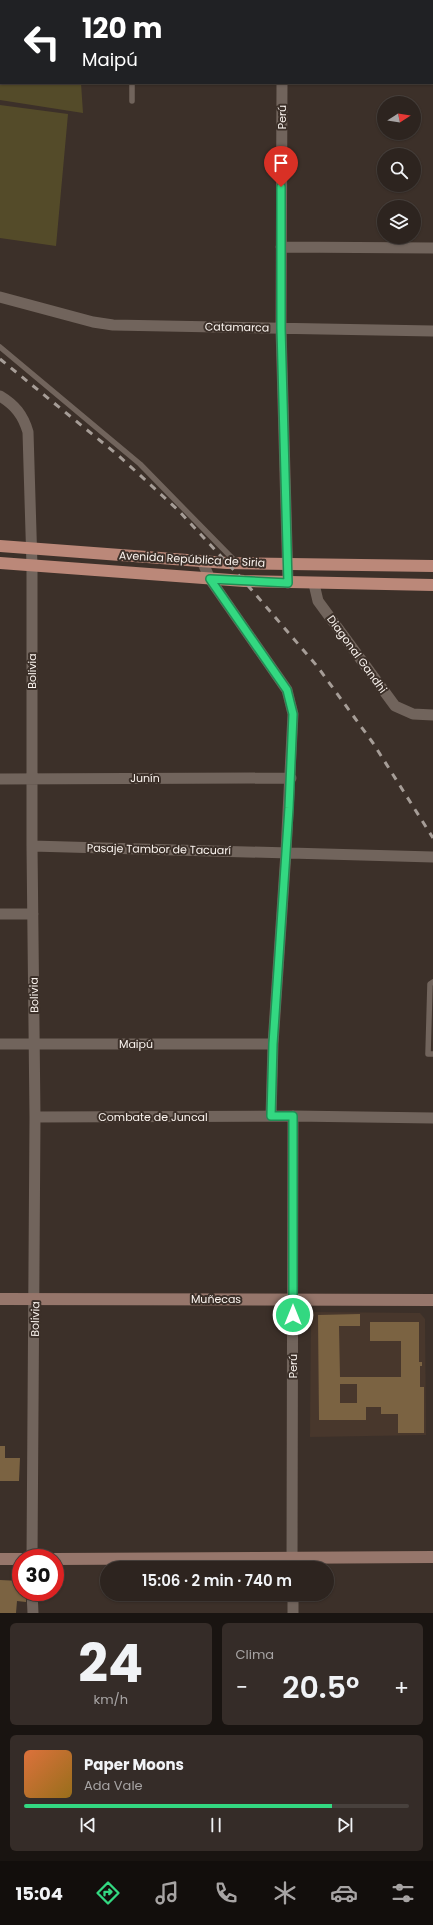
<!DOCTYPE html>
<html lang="es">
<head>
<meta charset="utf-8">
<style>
	body { margin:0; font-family:Poppins,sans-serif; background:#352c28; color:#f1f3f6; height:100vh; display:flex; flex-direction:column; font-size:15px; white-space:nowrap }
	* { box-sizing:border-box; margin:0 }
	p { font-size:13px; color:#a7a4a4 }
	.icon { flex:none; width:22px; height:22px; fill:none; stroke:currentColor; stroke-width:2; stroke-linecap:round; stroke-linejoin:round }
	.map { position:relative; height:1613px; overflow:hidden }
	.sheet { display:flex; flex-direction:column; gap:10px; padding:10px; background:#191411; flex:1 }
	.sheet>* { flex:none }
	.top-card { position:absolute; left:0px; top:0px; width:433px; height:84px; box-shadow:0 1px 3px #0004,0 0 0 1px #48413d; background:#202124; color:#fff; overflow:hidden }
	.needle { width:26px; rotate:78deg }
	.tools { position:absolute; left:377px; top:96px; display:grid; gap:8px }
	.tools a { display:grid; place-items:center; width:44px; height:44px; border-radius:50%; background:#2d241f; box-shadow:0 1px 3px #0004,0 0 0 1px #48413d; font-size:20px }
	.speed { position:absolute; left:12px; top:1549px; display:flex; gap:8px; font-size:20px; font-weight:700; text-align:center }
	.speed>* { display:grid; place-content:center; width:52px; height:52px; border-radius:50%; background:#2d241f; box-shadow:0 1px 3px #0004,0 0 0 1px #48413d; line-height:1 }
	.speed .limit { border:6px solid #d22; background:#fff; color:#111 }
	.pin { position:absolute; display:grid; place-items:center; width:34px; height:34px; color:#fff; margin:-41px -17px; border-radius:50% 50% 50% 0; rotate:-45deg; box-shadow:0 0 4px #0007 }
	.pin .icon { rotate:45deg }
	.me { position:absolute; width:44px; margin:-22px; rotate:0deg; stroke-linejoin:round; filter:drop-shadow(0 0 3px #0008) }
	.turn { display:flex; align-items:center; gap:14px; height:84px; padding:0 16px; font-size:18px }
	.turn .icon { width:52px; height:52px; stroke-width:2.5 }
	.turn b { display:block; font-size:28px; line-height:34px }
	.big { font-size:30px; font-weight:600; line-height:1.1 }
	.sheet .widget { flex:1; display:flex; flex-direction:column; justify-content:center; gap:6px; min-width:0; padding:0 14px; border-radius:6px; background:#352c28 }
	.sheet .dial { align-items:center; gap:0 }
	.dial b { font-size:52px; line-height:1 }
	.song { display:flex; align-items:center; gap:12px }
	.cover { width:48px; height:48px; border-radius:6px; background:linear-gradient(135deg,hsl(20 70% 55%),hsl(40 70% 35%)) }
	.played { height:4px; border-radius:2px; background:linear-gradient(90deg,#33d881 80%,#48413d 80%) }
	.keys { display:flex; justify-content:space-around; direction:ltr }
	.heat { display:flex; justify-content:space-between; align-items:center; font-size:22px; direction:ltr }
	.sheet .tiles { flex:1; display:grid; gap:10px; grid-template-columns:1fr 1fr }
	.widget:last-child { grid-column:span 2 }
	.trip { position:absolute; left:100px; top:1561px; width:234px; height:40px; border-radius:20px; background:#2d241f; box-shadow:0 1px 3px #0004,0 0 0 1px #48413d; font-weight:600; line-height:40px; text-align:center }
	.tab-bar { display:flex; height:64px; justify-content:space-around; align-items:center; background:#120e0c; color:#a7a4a4 }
	.tab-bar .icon { width:28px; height:28px }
	.tab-bar .current { color:#33d881 }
	.tab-bar b { font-size:18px; color:#f1f3f6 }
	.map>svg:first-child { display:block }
	.built { fill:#48372c }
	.green { fill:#544b29 }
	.building { fill:#7b6342; fill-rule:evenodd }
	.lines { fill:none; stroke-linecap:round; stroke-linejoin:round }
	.lane { stroke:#71645c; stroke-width:5.5 }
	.street { stroke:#71645c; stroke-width:11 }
	.secondary { stroke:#96766b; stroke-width:12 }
	.primary { stroke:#bb8879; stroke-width:12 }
	.rail { stroke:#a69d97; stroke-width:3; stroke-dasharray:7 7; stroke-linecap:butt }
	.route-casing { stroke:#218c54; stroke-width:10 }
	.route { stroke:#33d881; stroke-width:7 }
	.labels { text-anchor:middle; stroke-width:4; stroke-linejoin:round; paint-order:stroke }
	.street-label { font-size:11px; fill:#faf3ee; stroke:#3c3029 }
</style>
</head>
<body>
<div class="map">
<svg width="433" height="1613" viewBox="0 0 433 1613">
	<rect width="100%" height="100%" fill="#3c3029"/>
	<path class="built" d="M311,1312L420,1313L425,1319L426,1435L310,1437Z"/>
	<path class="green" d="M0,0H76L1,1V83H81L83,113L0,100Z
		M0,105L68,114L56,246L0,238Z"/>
	<path class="building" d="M360,1314V1326H339L340,1377H401V1341H370V1322H419V1362H422V1366H420V1387H424V1433H398V1414H381V1407H366V1420H319L318,1315ZM340,1384H357V1403H340Z
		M0,1446H5V1458H20L19,1481H0Z
		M0,1580L21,1581V1592H26V1602L17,1601L16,1613H0Z"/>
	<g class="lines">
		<path class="lane" d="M128,0V1
			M132,83V101
			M0,347L140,464L236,562
			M433,982L430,984L428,1054H433"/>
		<path class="street" d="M282,1V0
			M282,83L281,328L288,583
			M281,247L433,248
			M0,297L93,322L113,325L433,331
			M0,396C15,405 23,415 28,432L32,566V846L35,1117L32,1558
			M202,561L210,579L287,690L293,714L286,852L273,1044L271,1116
			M314,584L318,601L395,706L413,714L433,715
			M0,779L291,778
			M32,846L433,857
			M0,914H33
			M0,1044H273
			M35,1117L293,1116L433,1118
			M292,1568L293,1116
			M32,1592L33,1613
			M293,1594V1613"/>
		<path class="secondary" d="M0,1299L433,1300
			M0,1559H21
			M55,1559L433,1557"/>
		<path class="primary" d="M0,546L227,563L433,566
			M0,563L244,581L433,585"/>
		<path class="rail" d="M0,359L119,456L178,510L244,581L317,666L373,743L433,838"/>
	</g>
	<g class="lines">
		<g class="route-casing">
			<path id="route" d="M281,187V328L288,583L210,579L287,690L293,714L289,808L273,1044L271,1116H293V1315"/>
		</g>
		<use href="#route" class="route"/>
	</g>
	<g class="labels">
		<g class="street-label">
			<text transform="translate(282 117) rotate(-90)" y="4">Perú</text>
			<text transform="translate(237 327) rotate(1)" y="4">Catamarca</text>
			<text transform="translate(192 559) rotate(3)" y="4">Avenida República de Siria</text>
			<text transform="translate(357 654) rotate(54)" y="4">Diagonal Gandhi</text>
			<text transform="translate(32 671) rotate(-90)" y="4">Bolivia</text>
			<text x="145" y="782">Junín</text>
			<text transform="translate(159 849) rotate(1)" y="4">Pasaje Tambor de Tacuarí</text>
			<text transform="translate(34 995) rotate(-91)" y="4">Bolivia</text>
			<text x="136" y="1048">Maipú</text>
			<text x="153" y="1121">Combate de Juncal</text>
			<text x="216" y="1303">Muñecas</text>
			<text transform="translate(35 1319) rotate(-89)" y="4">Bolivia</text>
			<text transform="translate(293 1366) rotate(-90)" y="4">Perú</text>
		</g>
	</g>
</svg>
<div class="tools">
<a><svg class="needle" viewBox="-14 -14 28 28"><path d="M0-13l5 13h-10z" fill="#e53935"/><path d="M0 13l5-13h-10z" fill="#a7a4a4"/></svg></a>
<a><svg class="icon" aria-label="search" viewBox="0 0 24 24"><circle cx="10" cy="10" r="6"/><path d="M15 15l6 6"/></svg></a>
<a><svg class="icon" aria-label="layers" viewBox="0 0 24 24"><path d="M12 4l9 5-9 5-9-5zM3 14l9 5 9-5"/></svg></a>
</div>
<div class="speed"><div class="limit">30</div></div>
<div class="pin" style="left:281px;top:187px;background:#d93025"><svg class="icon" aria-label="arrive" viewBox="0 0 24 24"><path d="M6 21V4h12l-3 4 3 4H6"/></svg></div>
<svg class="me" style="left:293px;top:1315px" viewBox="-20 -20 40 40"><circle r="17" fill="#33d881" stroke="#fff" stroke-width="3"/><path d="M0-11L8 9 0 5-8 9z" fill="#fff"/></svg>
<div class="trip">15:06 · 2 min · 740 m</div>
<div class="top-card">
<div class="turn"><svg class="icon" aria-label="left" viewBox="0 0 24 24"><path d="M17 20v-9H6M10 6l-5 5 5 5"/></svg><div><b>120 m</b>Maipú</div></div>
</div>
</div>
<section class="sheet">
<div class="tiles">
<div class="widget dial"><b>24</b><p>km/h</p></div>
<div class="widget"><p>Clima</p>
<div class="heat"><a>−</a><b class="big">20.5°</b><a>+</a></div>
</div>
<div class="widget">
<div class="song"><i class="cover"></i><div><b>Paper Moons</b><p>Ada Vale</p></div></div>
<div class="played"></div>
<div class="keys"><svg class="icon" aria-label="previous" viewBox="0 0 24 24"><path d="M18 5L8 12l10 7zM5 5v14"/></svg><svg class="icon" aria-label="pause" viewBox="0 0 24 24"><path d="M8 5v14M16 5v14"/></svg><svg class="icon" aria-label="next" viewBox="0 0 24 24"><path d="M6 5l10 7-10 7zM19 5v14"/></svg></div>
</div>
</div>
</section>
<nav class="tab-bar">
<b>15:04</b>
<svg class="icon current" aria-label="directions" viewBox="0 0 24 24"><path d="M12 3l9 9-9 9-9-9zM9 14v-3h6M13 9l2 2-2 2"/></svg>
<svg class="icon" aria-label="music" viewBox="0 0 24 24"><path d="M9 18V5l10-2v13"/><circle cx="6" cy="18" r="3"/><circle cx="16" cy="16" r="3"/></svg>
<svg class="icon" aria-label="phone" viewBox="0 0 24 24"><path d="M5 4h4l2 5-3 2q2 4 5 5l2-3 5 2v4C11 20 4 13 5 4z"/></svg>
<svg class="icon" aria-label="climate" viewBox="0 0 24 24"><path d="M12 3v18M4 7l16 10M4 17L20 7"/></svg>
<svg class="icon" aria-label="car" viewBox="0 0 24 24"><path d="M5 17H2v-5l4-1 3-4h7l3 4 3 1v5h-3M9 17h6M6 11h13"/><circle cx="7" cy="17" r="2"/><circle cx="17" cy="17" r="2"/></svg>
<svg class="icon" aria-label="filters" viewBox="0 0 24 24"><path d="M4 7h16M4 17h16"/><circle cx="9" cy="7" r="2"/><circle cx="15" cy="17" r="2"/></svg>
</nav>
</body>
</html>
